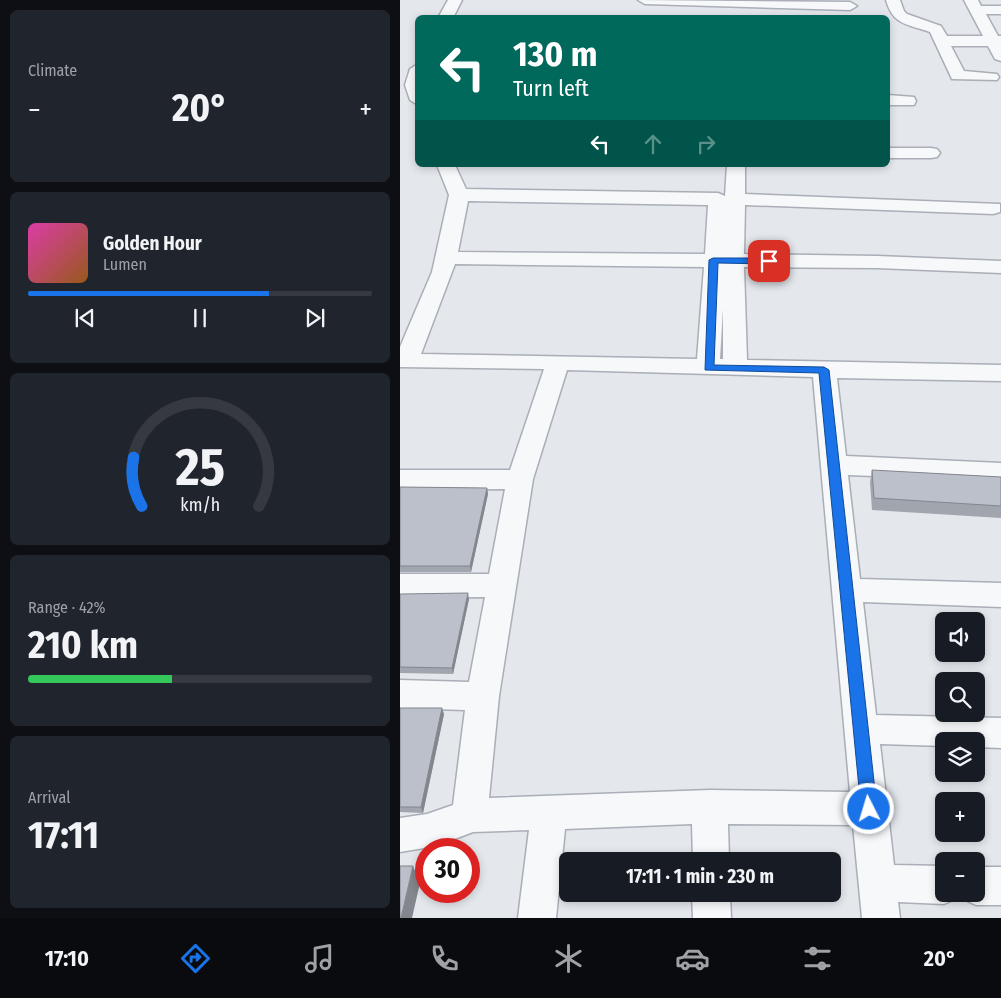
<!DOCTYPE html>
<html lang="en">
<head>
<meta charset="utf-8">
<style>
	body { margin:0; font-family:"Fira Sans Condensed",sans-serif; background:#20242c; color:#f1f3f6; height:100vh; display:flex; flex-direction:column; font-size:19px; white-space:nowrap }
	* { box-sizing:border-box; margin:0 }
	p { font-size:16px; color:#9ea1a6 }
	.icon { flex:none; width:28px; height:28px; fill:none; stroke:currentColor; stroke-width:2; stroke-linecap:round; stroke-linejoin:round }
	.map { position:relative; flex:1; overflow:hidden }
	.side { display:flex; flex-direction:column; gap:10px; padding:10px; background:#0d0f14; width:400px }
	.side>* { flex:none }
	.banner { position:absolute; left:15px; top:15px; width:475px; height:152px; border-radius:8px; box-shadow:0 2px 8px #0003; background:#00695c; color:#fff; overflow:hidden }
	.fabs { position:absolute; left:535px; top:612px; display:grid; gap:10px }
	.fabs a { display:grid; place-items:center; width:50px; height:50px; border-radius:8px; background:#171b24; box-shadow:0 2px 8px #0003; font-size:25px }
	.speed { position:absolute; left:15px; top:838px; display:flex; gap:10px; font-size:25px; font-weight:700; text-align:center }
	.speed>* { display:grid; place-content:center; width:65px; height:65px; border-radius:50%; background:#171b24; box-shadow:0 2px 8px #0003; line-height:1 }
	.speed .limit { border:8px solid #d22; background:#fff; color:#111 }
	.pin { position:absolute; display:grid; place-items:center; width:42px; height:42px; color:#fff; margin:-21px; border-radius:10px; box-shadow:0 2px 8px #0006 }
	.me { position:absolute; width:55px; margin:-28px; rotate:355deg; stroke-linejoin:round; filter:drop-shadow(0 0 4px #0008) }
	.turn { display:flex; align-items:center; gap:18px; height:105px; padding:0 15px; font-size:22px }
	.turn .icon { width:65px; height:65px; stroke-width:2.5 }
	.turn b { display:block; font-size:35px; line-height:42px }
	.lanes { display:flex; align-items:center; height:48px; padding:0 15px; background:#0003; justify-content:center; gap:25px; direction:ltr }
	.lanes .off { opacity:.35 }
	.big { font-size:38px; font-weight:700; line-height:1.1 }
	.side .widget { flex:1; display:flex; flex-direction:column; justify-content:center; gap:8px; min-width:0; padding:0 18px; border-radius:8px; background:#20242c }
	.side .dial { align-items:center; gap:0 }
	.dial svg { height:130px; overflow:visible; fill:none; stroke:#363941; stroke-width:7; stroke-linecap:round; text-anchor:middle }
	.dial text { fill:#f1f3f6; stroke:none }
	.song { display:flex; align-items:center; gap:15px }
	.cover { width:60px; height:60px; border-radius:8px; background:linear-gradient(135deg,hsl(320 70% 55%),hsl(30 70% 35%)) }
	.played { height:5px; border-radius:2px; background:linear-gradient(90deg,#1a73e8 70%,#363941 70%) }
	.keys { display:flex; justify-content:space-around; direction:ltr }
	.heat { display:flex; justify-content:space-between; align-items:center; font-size:28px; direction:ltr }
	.charge { height:8px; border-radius:4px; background:linear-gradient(90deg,#34c759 42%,#363941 0) }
	.trip { position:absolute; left:159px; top:852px; width:282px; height:50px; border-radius:8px; background:#171b24; box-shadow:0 2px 8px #0003; font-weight:700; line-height:50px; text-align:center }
	.tab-bar { display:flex; height:80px; justify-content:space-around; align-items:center; background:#090b0e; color:#9ea1a6 }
	.tab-bar .icon { width:35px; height:35px }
	.tab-bar .current { color:#1a73e8 }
	.tab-bar b { font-size:22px; color:#f1f3f6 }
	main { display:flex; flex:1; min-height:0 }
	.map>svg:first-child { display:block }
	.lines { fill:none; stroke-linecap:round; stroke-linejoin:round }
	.minor-casing { stroke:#a9aeb7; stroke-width:3 }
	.minor { fill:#f7f8fa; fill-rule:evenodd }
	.wall { fill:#a1a5ae }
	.shaded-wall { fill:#83868d }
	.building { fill:#bbc0ca; stroke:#83868d }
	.route { fill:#1a73e8; stroke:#114b97 }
</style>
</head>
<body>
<main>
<section class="side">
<div class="widget"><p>Climate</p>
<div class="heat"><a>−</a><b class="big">20°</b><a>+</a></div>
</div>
<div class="widget">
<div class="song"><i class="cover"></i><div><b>Golden Hour</b><p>Lumen</p></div></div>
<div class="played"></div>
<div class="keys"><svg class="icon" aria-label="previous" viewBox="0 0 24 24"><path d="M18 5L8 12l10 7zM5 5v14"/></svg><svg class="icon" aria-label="pause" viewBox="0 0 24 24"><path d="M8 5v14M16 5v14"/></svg><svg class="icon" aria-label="next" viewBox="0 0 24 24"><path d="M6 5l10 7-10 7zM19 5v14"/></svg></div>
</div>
<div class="widget dial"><svg viewBox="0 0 100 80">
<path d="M14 69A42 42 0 1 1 86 69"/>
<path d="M14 69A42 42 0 0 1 9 39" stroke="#1a73e8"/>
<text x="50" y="56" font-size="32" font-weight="700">25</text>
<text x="50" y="72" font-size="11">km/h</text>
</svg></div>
<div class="widget"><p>Range · 42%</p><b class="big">210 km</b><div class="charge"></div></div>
<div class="widget"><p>Arrival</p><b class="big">17:11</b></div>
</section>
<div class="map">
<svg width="601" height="918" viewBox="0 0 601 918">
	<rect width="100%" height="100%" fill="#e4e7ec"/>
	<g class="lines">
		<g class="minor-casing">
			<path id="minor" d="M48,0H62L53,18H38Z
				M238,0L450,2L457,6L450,10L245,4Z
				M486,0H500L504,11L507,14L541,26L547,36H583L564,0H578L581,6H601V14H586L598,36H601V61L595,59L588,46H551L564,71L597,74L599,77L597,80L552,79L530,32C507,24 493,25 486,0Z
				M18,64V105L10,100L5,85L10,69Z
				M488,95L514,97L516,101L514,105H488Z
				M488,148H531L537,149L540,153L537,157L531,158H488Z
				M37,165H55L66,189L318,193L325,196L327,165H345V194L600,204V212L593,214L345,205L344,254L477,256L601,261V273L477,268L344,267L347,360L601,365V381L437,378L446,456L601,463V481L448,475L460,579L601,583V607L463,602L476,715L601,718V748L576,747V741H544V746L480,744L494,865L544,866V894H559L557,898L544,904L498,902L500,918H462L453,825L328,824L329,861H293L292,824L165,829L156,918H118L129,830L73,832L36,846L0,852V818L27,814L53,805L65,710L0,708V680L69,682L85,597L0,598V574H89L105,489L0,490V470H110L144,369L0,367V347L32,272L49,195ZM68,201L308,205L305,254L58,252ZM55,264L304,267L297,359L21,354ZM323,309V359H320ZM167,370L413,377L450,792L310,790L89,798L99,696L133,479Z
				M576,867H601V905H576L563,899L561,894H576Z
				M292,894H330L331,918H293Z"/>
		</g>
		<use href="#minor" class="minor"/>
	</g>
	<path class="wall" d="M472,470L601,477V518L472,510L470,482Z
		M0,487L87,488L88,494L71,572H0Z
		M0,594L69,599L53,674L0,673Z
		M0,708L44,714L23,813L0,812Z"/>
	<path class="shaded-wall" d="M87,488L88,494L71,572L70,566Z
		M68,593L69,599L53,674L52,668Z
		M42,708L44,714L23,813L21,807Z
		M13,866L20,883L12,918H1Z"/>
	<path class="building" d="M472,470L601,477V506L474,498Z
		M0,487L87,488L70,566H0Z
		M68,593L52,668L0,667V594Z
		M0,708H42L21,807H0Z
		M0,866H13L1,918H0Z"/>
	<path class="route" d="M313,258H369L373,261L369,264L318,263L314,365L424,367L429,370L477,809L474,814L469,816L464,814L461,809L419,373L305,370L309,260Z"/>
</svg>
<div class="fabs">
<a><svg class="icon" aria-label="sound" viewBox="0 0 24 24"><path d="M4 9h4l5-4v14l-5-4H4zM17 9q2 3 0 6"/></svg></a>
<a><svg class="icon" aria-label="search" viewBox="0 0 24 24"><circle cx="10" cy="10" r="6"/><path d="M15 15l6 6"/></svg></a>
<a><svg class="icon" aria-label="layers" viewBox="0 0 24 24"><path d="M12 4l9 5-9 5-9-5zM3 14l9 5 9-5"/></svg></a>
<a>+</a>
<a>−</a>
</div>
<div class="speed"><div class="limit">30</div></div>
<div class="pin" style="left:369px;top:261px;background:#d93025"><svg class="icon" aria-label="arrive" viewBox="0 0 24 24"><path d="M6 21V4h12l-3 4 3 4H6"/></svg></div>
<svg class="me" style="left:469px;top:809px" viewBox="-20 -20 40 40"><circle r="17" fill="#1a73e8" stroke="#fff" stroke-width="3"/><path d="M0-11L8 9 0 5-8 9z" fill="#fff"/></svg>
<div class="trip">17:11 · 1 min · 230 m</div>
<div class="banner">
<div class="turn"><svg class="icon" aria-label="left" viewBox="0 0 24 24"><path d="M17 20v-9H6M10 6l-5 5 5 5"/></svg><div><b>130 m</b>Turn left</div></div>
<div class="lanes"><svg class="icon" aria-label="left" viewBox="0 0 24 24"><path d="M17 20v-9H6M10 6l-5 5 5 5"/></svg><svg class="icon off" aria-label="ahead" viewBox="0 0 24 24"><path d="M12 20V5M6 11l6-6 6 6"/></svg><svg class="icon off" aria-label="right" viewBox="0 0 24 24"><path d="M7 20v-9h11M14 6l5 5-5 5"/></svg></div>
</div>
</div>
</main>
<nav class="tab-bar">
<b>17:10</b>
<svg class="icon current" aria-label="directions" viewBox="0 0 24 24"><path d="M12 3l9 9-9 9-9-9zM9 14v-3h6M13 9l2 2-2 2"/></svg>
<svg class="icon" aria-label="music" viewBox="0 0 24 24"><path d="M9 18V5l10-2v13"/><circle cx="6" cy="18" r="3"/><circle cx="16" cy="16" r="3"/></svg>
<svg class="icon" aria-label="phone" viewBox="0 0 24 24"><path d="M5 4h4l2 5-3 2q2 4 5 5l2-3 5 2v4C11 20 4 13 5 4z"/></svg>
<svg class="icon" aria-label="climate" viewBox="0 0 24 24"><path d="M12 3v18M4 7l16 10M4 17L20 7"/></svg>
<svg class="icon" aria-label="car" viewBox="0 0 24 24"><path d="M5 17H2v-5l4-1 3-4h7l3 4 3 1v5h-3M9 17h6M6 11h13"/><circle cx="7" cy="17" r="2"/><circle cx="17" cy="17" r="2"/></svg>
<svg class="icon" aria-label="filters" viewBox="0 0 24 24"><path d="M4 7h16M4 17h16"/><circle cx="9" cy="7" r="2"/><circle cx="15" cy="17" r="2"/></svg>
<b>20°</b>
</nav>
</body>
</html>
